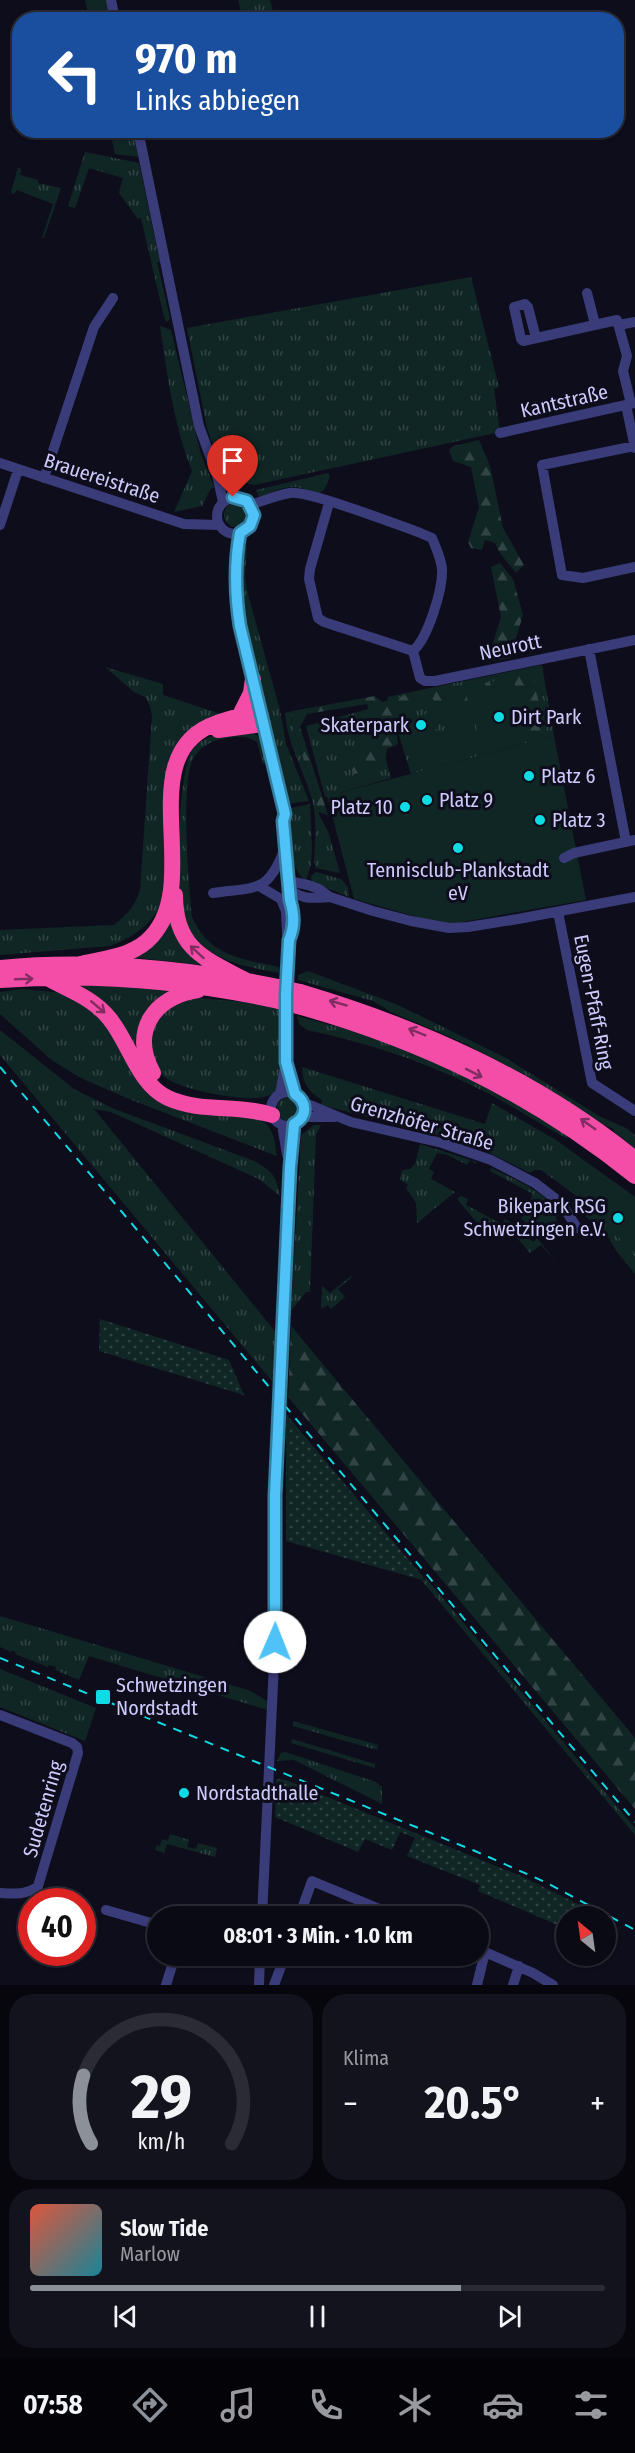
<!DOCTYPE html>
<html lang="de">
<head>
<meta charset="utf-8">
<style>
	body { margin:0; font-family:"Fira Sans Condensed",sans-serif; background:#13131e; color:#f1f3f6; height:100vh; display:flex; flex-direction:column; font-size:22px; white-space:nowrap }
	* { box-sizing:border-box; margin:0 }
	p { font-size:20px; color:#999aa0 }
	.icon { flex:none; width:33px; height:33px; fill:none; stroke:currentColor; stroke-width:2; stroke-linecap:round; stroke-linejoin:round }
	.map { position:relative; height:1985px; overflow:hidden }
	.details { display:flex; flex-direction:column; gap:9px; padding:9px; background:#06060c; flex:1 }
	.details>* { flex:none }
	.top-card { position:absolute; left:12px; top:12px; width:612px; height:126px; border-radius:24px; box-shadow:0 2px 4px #0004,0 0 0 2px #2a2b34; background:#1a4fa0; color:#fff; overflow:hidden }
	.needle { width:39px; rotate:331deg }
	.buttons { position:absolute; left:556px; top:1906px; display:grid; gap:12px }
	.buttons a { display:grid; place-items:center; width:60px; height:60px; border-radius:50%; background:#0a0a15; box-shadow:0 2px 4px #0004,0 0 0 2px #2a2b34; font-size:30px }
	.speed { position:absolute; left:18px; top:1888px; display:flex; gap:12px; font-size:30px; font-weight:700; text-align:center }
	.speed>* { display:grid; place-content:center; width:78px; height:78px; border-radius:50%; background:#0a0a15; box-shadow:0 2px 4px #0004,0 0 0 2px #2a2b34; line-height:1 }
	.speed .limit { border:9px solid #d22; background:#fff; color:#111 }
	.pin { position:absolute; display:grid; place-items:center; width:51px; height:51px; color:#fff; margin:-62px -26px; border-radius:50% 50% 50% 0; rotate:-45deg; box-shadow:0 0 6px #0007 }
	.pin .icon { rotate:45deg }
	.me { position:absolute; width:66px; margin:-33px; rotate:1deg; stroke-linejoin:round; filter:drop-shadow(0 0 4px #0008) }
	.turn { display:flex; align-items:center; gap:21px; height:126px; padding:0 24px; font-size:27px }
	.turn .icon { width:78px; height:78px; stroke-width:2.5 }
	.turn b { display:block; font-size:42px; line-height:51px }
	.big { font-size:45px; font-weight:700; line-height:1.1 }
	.details .widget { flex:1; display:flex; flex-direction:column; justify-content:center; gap:9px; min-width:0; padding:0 21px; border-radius:24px; background:#13131e }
	.details .dial { align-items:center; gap:0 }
	.dial svg { height:156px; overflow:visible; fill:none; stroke:#2a2b34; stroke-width:7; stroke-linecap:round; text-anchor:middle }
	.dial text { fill:#f1f3f6; stroke:none }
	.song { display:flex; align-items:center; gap:18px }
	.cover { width:72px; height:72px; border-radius:9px; background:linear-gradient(135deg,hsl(10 70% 55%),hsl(190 70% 35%)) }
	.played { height:6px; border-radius:3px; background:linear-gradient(90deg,#8c9099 75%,#2a2b34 75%) }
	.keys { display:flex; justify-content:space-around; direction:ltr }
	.heat { display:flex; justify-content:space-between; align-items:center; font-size:33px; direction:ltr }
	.details .tiles { flex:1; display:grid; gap:9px; grid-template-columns:1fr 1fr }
	.widget:last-child { grid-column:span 2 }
	.trip { position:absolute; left:147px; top:1906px; width:342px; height:60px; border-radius:30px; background:#0a0a15; box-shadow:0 2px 4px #0004,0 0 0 2px #2a2b34; font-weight:700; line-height:60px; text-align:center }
	.dock { display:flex; height:96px; justify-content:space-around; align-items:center; background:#040408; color:#999aa0 }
	.dock .icon { width:42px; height:42px }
	.dock .current { color:#8c9099 }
	.dock b { font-size:27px; color:#f1f3f6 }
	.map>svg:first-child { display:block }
	.grass { fill:url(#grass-tufts) }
	.forest { fill:url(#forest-firs) }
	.garden { fill:url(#garden-dots) }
	.pitch { fill:#102624 }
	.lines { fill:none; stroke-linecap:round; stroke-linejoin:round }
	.minor { stroke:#3a3b79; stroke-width:10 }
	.highway { stroke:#f44da7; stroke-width:16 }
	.rail { stroke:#0edce5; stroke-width:2; stroke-dasharray:9 8; stroke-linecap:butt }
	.highway-bridge { stroke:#f44da7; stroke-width:16 }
	.oneway { stroke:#812d62 }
	.route-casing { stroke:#337fa1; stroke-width:15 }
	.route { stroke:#4fc3f7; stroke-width:10 }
	.poi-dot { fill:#0edce5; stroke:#0e0d1c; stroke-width:2 }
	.labels { text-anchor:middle; stroke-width:6; stroke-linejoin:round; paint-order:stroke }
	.street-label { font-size:20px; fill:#cecbfc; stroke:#0e0d1c }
	.poi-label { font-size:20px; fill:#cecbfc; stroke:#0e0d1c; text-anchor:start }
</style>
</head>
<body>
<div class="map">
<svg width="635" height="1985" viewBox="0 0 635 1985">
	<defs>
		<pattern id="grass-tufts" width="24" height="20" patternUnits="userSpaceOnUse" patternTransform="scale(1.5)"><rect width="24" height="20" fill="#102624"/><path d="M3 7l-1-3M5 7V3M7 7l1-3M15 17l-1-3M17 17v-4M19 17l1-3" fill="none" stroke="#324445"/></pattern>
		<pattern id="forest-firs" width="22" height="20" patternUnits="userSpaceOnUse" patternTransform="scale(1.5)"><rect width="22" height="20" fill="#102624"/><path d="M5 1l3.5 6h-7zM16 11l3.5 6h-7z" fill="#324445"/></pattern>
		<pattern id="garden-dots" width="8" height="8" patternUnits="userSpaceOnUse" patternTransform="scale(1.5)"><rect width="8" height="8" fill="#102624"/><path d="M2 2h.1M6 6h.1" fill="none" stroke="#324445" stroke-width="1.8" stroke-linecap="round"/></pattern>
	</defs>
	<rect width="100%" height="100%" fill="#0e0d1c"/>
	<path class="grass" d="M85,0H108L112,19H89Z
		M238,0H270L275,19H243Z
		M110,131H134L139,157L115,154Z
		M85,152L139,163L160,263L157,262L170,318L167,322L164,317L141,218L138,219L119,193L123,178L89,168L75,208L68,206Z
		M18,167L21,169L20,175L38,180V183L61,188L44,238H42L53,204L17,190L14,194L11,193Z
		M471,277L499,387L494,389L500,432L254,485L241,482L230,476L211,440L207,428L187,328Z
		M160,326L171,330L200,451L214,487L210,490L202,506L174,512L192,471C174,426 167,374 160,326Z
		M328,473L330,476C320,507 314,487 293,487C282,487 269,493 259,497L256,490Z
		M224 515a12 12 0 1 1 24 0a12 12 0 1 1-24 0Z
		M242,545L247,547L245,577L247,591L280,710L286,744L309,801L286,804L269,716L243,609L240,591Z
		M542,665L554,736L411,774L387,697Z
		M105,667L163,684V695L221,714C206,721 189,726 179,740C168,756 167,774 167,793C166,818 170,882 162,903C153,924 130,939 110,946L0,955V930L114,925C127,915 135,906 140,890L152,716L150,706L145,697L134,692Z
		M372,708L391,778L325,797L306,726Z
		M293,711L291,721L314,791L318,812L329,834L340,873L316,868L314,862C315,839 318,814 310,793C301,765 287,742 285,713Z
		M250,731C264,736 264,751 266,764H263L257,742C247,735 235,736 222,739C210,741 199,748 193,759C180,783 189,886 192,917C209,956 241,959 279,967L280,973C248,967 214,962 193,936C189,931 185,922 183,916C176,888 177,768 194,748C208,732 230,733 250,731Z
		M310,804L312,848L311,865L306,880C289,872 289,828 287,809Z
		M316,872L341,879L348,887L349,897L312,882L311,876Z
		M170,911L204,965L130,957Z
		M308,971L398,1005L504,1057L599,1116L626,1128L635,1135V1149L613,1131L614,1129L601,1124L519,1072L462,1042L391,1012L373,1001L298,980V975Z
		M81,984L178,990L155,1006L149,1071L165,1088L190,1100L165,1090L79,988Z
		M22,989L64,993L97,1014L150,1090L257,1117C274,1127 274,1138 277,1156L129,1099L81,1078L53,1061L0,1014V992Z
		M196,998L279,1005L281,1009C280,1029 286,1076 276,1091C264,1108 181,1090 166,1078C142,1059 148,1019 174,1004C180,1001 189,1000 196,998Z
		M297,1016L413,1047L571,1134L566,1138C535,1121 505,1101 473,1086C420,1060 365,1042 307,1030L299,1024Z
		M0,1030L74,1089L112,1108L254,1161C272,1171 276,1175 280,1196L259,1179L111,1112L94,1109L278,1335L276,1386L0,1055Z
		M302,1067L485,1124L492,1103L556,1140L635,1197V1274L617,1252L604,1230L601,1231L575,1206L578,1197L541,1170H535L530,1173L472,1144L321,1105L322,1100C308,1090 303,1085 302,1067Z
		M277 1109a12 12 0 1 1 24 0a12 12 0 1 1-24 0Z
		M314,1125H321L316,1134L310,1292H306L291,1311L301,1135Z
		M420,1144L477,1162L476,1164L470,1160L467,1165L448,1155L437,1153L429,1169L434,1172L431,1179L455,1192L417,1223L416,1203L406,1188L408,1185L400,1179L402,1170L410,1169L415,1164Z
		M491,1168C508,1176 546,1192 554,1209C557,1217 557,1228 558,1237H554L521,1219L533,1194L490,1171Z
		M461,1196L468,1199L466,1205L502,1224L505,1219L516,1225L514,1231L534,1242L537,1238L557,1263L541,1245L530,1253L506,1225L490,1238L457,1199Z
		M351,1276L352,1277L338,1289L345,1297L331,1309L328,1305L321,1309L322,1286L330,1293Z
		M426,1578L635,1828V1835L422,1581Z
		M0,1616L251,1691L267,1701L268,1710L89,1656L79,1680L55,1670L56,1667L49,1665L48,1667L15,1654L16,1652L12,1650L11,1652L0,1647Z
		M0,1669L96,1708L85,1741L0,1707Z
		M293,1721L378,1745L377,1750L293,1726Z
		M292,1739L375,1764V1768L291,1743Z
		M285,1752L376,1782L382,1787V1804L294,1760L277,1761L281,1753Z
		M170,1834L189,1840L187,1847L196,1849L198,1843L217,1848L215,1857L167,1844L164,1853L155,1850L157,1845L160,1846L162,1839L168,1841Z"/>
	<path class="forest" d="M479,440L490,466L503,528L524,565L516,573C508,562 500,556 495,543L485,540L482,550L471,548L468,542L479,507L471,467L453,461L449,450L453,446Z
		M500,563L513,579L523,615L510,658L487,662L501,617L491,567Z
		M532,673L573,849L528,741L514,682L486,689L485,683Z
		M430,688H439L443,693L466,690L468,704L444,709C435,704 431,699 430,688Z
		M417,692L419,699L415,707L397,711L395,717L398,744L387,749L384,770L353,774L349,761L377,744L367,704L307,714L300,727L328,815L318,812L314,791L291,721L293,711L375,696L382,702Z
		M291,1326L635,1738V1809L288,1397Z"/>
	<path class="garden" d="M100,1319L229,1360L244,1395L99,1351Z
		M286,1414L424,1578L422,1580L286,1541Z
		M276,1779L286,1780L523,1877L582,1906L576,1917H567V1929L478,1891L480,1885L407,1856L415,1838L400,1832L392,1850L365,1839L358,1852L275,1817Z"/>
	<path class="pitch" d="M514,682L528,741L483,753L469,693Z
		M469,706L480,746L454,753L443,713Z
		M432,712L437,729L410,738L404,721Z
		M437,732L447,759L416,769L413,760L416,758L411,740Z
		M554,736L586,900L445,925L354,899L327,796Z
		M601,1178L635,1203V1254L584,1203Z
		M18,1679L40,1688L34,1702L12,1693Z"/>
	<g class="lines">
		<path class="minor" d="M111,0L115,20
			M138,130L199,426L217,475L223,502
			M587,293L595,324
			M619,325L635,322
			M536,338L528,307L525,304L514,307L521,339L523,341L617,320L627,356L623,371L631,404
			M626,405L635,448
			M500,433L635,403
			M635,446L542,465L562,575L583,578L635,567
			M0,463L184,524L219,525
			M44,478L94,327L113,298
			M217 516a18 18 0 1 1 36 0a18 18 0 1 1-36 0Z
			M250,505C263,501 277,495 290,493C308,490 395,524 418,532L432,538C436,548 441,558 442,569C443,589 428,638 413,651L324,622L318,618L309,579L310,569L329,503
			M0,525L18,470
			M240,533L236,556V597L277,788L283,801L290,900C294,914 295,926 289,940L286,994V1062L280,1094
			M589,649L626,842
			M413,651L420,678L425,681H435L635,640
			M564,858L574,853L635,840
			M289,881L308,885L319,889L330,897L373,911L411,921L449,928L468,927L518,919L635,897
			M259,886L281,899L286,911
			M289,887C300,901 314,898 330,897
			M213,893C254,887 268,894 284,850
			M558,912L592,1083L635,1111
			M287,934L286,911L290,900
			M287,1065L295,1094
			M271 1109a17 17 0 1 1 34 0a17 17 0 1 1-34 0Z
			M303,1102L351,1122L442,1143L491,1160L535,1183L561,1203L577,1228
			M303,1117H335
			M282,1125L287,1155
			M0,1715L72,1743L77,1747L78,1753L38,1886C27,1895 14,1894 0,1893
			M106,1910L158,1925
			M262,1917L275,1642V1496L282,1314L290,1167L294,1124
			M299,1917L312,1881L399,1917
			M478,1949L533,1973L553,1985
			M166,1985L175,1956
			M259,1985L260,1956
			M274,1985L285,1956
			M477,1985L485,1952
			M513,1985L519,1966"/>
		<path class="highway" d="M240,715L251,693L253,679
			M218,730L263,724
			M175,895C175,949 205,959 247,981
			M81,964C106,958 135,956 152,936C204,879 129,753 217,723C233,718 245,713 261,716
			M0,968C94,959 186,968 278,987
			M47,978C69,990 93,998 109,1018C130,1043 137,1083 168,1098C201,1113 238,1104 272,1115
			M0,980C92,973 189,981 279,1001
			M300,992C421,1028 536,1079 635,1159
			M298,1006C423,1041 533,1094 635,1176
			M153,1073C130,1031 154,997 198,990"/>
		<path class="rail" d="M0,1067L635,1822
			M0,1658L475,1851L545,1882L635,1930"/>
		<path class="highway-bridge" d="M278,987L300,992
			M279,1001L298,1006"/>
	</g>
	<defs><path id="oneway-shaft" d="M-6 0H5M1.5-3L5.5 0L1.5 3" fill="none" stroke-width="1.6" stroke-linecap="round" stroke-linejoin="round" transform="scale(1.5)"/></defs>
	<g class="oneway">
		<use href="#oneway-shaft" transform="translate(197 952) rotate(-137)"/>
		<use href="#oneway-shaft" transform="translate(24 979) rotate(-2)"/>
		<use href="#oneway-shaft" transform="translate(338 1003) rotate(-164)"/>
		<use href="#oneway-shaft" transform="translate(98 1007) rotate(40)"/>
		<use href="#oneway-shaft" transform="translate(417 1032) rotate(-158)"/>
		<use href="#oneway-shaft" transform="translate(474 1073) rotate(27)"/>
		<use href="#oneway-shaft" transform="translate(588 1124) rotate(-145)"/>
	</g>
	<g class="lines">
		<g class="route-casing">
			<path id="route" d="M233,497L247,501L254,515L250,526L240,533C234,565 235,594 240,626L285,814L283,821L290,900C294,914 295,926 289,940L286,994V1062L295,1094C307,1102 308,1116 294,1124L290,1167L275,1496V1642"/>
		</g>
		<use href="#route" class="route"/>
	</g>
	<g class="poi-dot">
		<circle cx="499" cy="717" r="6"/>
		<circle cx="421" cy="725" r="6"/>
		<circle cx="529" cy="776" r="6"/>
		<circle cx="427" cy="800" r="6"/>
		<circle cx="405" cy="807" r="6"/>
		<circle cx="540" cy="820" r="6"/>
		<circle cx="458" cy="848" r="6"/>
		<circle cx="618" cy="1218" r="6"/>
		<rect x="95" y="1689" width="16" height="16" rx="3"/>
		<circle cx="184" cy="1793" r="6"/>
	</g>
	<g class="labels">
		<g class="street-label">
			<text transform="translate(564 401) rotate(-13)" y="7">Kantstraße</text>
			<text transform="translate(102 478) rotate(18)" y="7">Brauereistraße</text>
			<text transform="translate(510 647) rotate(-12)" y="7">Neurott</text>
			<text transform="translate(594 1002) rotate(79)" y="7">Eugen-Pfaff-Ring</text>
			<text transform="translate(422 1123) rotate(16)" y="7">Grenzhöfer Straße</text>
			<text transform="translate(43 1809) rotate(-74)" y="7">Sudetenring</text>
		</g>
		<g class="poi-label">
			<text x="511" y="724">Dirt Park</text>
			<text x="409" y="732" text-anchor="end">Skaterpark</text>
			<text x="541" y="783">Platz 6</text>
			<text x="439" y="807">Platz 9</text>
			<text x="393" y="814" text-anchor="end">Platz 10</text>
			<text x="552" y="827">Platz 3</text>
			<text x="458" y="877" text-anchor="middle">Tennisclub-Plankstadt<tspan x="458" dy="23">eV</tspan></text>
			<text x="606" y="1213" text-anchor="end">Bikepark RSG<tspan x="606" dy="23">Schwetzingen e.V.</tspan></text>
			<text x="116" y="1692">Schwetzingen<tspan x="116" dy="23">Nordstadt</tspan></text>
			<text x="196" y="1800">Nordstadthalle</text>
		</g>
	</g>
</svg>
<div class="buttons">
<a><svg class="needle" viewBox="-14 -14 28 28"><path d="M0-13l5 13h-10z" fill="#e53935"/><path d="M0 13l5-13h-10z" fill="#999aa0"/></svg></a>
</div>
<div class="speed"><div class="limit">40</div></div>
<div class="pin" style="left:233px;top:497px;background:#d93025"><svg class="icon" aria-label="arrive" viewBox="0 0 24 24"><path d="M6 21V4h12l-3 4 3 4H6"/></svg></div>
<svg class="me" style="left:275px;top:1642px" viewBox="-20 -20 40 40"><circle r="19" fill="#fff"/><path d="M0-13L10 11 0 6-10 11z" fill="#4fc3f7"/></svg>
<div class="trip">08:01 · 3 Min. · 1.0 km</div>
<div class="top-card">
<div class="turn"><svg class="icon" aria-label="left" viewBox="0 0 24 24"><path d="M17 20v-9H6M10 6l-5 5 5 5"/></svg><div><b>970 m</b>Links abbiegen</div></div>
</div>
</div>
<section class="details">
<div class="tiles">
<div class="widget dial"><svg viewBox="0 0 100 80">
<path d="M14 69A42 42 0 1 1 86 69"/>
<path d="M14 69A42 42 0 0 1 10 34" stroke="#8c9099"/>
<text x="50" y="56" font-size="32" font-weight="700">29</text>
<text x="50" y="72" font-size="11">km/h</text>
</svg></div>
<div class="widget"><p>Klima</p>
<div class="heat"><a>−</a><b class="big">20.5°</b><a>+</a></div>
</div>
<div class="widget">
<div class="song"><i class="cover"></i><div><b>Slow Tide</b><p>Marlow</p></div></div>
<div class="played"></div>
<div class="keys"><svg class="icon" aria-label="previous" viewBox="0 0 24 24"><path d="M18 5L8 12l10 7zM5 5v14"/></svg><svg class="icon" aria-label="pause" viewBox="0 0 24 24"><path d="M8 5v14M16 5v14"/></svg><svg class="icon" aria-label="next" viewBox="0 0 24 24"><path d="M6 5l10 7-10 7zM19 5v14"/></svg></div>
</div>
</div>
</section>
<nav class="dock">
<b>07:58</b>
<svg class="icon current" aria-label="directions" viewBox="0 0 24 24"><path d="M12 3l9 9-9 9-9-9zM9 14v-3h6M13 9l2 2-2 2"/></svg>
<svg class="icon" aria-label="music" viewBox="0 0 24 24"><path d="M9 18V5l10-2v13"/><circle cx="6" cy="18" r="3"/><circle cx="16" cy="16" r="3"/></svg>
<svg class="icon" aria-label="phone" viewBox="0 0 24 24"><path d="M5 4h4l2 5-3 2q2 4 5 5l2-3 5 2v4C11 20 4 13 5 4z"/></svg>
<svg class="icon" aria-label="climate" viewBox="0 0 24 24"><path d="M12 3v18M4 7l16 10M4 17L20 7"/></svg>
<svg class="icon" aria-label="car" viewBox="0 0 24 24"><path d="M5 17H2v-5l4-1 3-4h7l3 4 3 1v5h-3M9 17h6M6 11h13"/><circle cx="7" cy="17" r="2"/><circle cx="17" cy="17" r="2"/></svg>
<svg class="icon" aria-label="filters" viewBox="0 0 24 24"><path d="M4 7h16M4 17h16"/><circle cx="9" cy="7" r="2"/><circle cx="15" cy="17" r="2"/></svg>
</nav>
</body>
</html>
